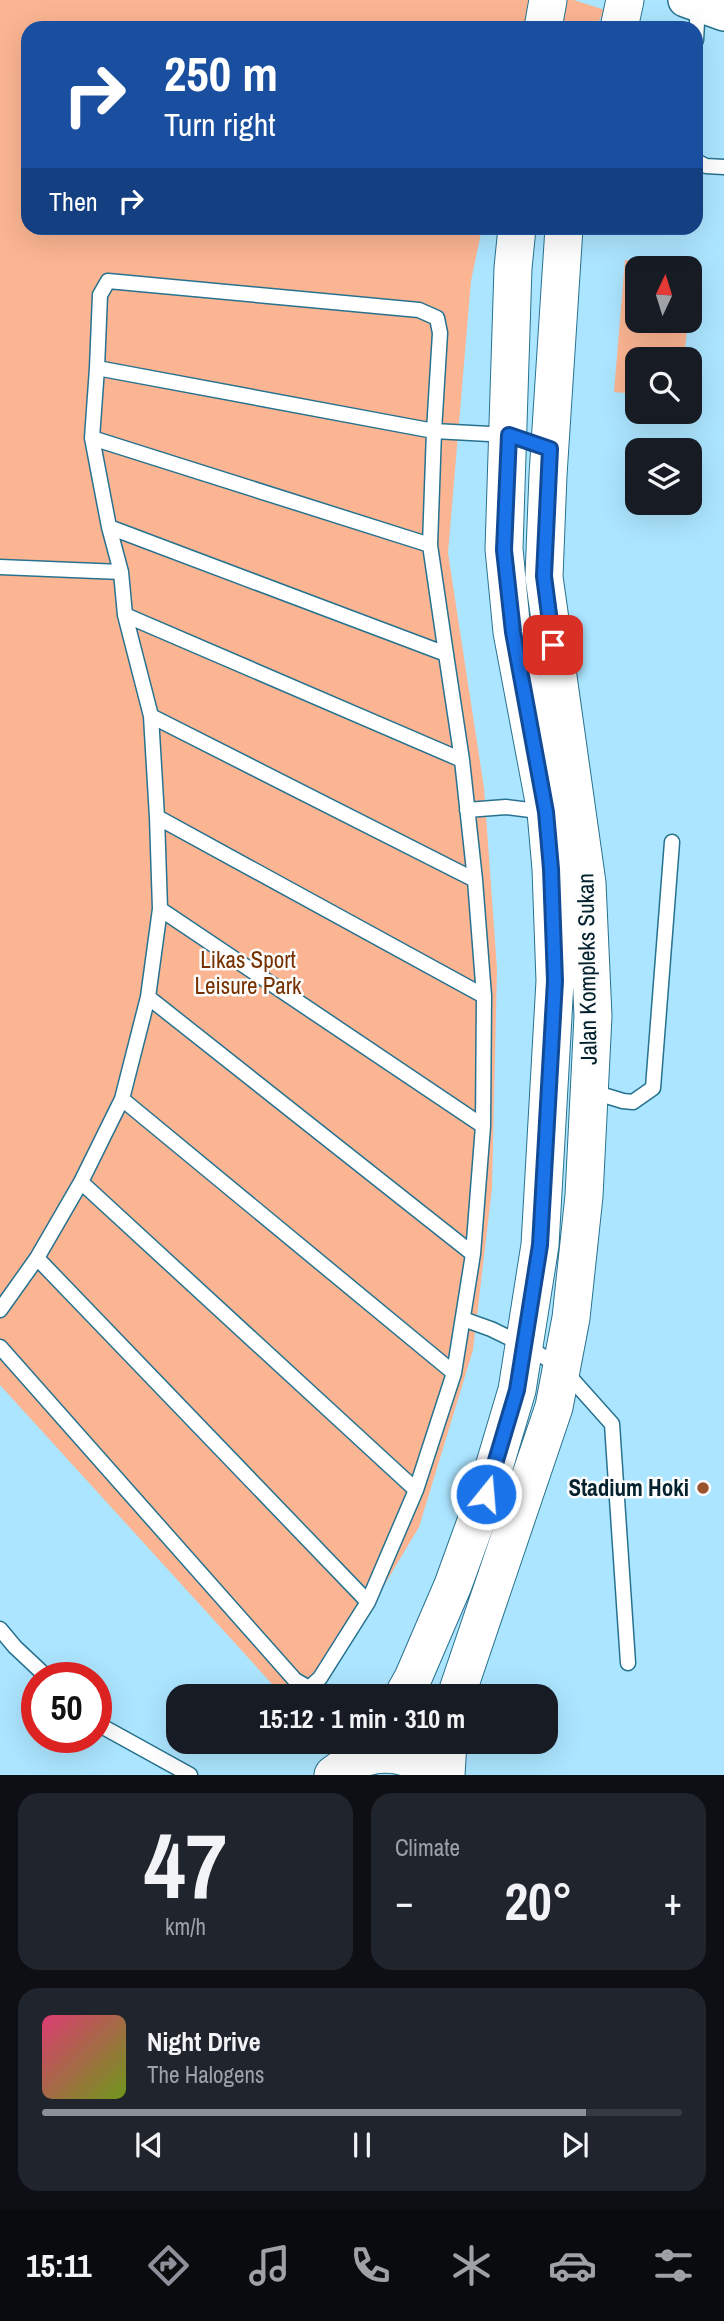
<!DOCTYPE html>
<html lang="en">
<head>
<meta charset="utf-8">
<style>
	body { margin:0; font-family:"Archivo Narrow",sans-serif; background:#20242c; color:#f1f3f6; height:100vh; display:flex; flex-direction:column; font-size:26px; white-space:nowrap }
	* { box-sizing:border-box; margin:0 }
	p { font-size:23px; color:#9ea1a6 }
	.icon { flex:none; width:38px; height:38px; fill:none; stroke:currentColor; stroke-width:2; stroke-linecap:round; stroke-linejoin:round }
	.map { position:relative; height:1775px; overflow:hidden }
	.panel { display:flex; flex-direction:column; gap:18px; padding:18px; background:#0d0f14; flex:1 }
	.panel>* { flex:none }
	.banner { position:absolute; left:21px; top:21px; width:682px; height:214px; border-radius:21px; box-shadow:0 7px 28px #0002; background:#1a4fa0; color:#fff; overflow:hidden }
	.needle { width:46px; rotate:4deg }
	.buttons { position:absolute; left:625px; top:256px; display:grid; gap:14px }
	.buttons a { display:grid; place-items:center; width:77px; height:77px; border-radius:14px; background:#171b24; box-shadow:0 7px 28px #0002; font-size:35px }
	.speed { position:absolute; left:21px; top:1662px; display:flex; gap:14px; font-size:35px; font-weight:700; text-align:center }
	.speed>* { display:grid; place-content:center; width:91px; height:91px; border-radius:50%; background:#171b24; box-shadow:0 7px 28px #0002; line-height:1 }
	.speed .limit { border:10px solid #d22; background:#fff; color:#111 }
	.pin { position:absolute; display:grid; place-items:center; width:60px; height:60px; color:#fff; margin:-30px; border-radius:14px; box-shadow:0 4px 10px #0006 }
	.me { position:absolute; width:77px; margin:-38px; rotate:17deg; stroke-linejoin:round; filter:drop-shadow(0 0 5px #0008) }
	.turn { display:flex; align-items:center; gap:24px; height:147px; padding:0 28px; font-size:32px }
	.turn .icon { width:91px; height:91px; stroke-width:2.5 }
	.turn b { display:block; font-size:49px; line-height:60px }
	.then { display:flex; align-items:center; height:66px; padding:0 28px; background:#0003; gap:14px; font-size:26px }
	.big { font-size:52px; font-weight:700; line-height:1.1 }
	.panel .widget { flex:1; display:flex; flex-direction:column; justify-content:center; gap:10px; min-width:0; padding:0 24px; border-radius:21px; background:#20242c }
	.panel .dial { align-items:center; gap:0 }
	.dial b { font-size:91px; line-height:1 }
	.song { display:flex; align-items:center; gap:21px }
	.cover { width:84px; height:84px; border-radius:10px; background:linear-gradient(135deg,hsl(340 70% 55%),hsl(80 70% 35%)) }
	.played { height:7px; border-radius:4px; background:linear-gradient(90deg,#8c9099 85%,#363941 85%) }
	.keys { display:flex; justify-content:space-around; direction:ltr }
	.heat { display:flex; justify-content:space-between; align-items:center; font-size:38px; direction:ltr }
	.panel .tiles { flex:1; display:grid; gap:18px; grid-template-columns:1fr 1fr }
	.widget:last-child { grid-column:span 2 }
	.trip { position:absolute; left:166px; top:1684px; width:392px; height:70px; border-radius:21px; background:#171b24; box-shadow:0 7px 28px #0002; font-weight:700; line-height:70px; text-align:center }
	.tab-bar { display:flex; height:112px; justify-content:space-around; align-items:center; background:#090b0e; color:#9ea1a6 }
	.tab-bar .icon { width:49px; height:49px }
	.tab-bar .on { color:#8c9099 }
	.tab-bar b { font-size:32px; color:#f1f3f6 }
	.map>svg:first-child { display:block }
	.green { fill:#fbb592 }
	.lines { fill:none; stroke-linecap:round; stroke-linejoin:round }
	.service-casing { stroke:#27728f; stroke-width:17 }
	.tertiary-casing { stroke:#27728f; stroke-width:36 }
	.secondary-casing { stroke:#27728f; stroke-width:39 }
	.service { stroke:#fff; stroke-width:14 }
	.tertiary { stroke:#fff; stroke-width:33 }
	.secondary { stroke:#fff; stroke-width:37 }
	.route-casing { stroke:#114b97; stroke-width:18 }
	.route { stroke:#1a73e8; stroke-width:12 }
	.poi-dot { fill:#9a532c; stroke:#fcfcfc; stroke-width:2.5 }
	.labels { text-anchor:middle; stroke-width:5; stroke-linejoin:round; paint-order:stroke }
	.park-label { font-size:23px; fill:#753101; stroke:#fcfcfc }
	.street-label { font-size:23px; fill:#03222e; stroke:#fcfcfc }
	.poi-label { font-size:23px; font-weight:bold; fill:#03222e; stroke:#fcfcfc; text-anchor:end }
</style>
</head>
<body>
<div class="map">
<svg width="724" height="1775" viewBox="0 0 724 1775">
	<rect width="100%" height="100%" fill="#ace5ff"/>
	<path class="green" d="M0,0H531L525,28H28V228H482L471,281L448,553L484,788L497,969L492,1188L473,1350L419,1527L318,1696H283L0,1385Z
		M566,0H574L605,10L595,28H561Z
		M625,260L693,266L690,301V268H637V320H688L684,359H637V394L614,392Z"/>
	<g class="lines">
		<g class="service-casing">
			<path id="service" d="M696,40L698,5
				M696,161L706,166L724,167
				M97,368L92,438L430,545L434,431L97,368L100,295L108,281L419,310L437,318L440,333L434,431L508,435L548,449
				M92,438L109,527L446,654L430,545
				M109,527L121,572L125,615L462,760L446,654
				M0,567L121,572
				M125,615L151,716L475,880L462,760
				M151,716L157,817L484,996L475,880
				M467,810L506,807L546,812
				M157,817L160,909L483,1126L484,996
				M160,909L148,997L473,1254L483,1126
				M148,997L122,1099L454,1373L473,1254
				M590,1091L623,1101L633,1102L653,1088L672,842
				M122,1099L81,1182L416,1490L454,1373
				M81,1182L37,1258L368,1602L416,1490
				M0,1310L37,1258
				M463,1319L491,1329L526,1346L562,1368L612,1424L628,1663
				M0,1347L295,1680L309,1688L320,1678L368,1602
				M0,1629L15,1647L48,1678
				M96,1723L190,1775"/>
		</g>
		<g class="tertiary-casing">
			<path id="tertiary" d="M685,0L724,14"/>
		</g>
		<g class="secondary-casing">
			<path id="secondary" d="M543,28L548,0
				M619,28L625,0
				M403,1696L413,1678L453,1585L486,1494L517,1390L540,1245L555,981L551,869L546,812L512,632L504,549L513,268L517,228
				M456,1696L554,1407L571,1318L584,1196L593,1016L587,883L544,577L548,475L564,228
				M333,1775C364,1749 405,1746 436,1775
				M446,1775L448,1741"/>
		</g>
		<use href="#service" class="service"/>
		<use href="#tertiary" class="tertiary"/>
		<use href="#secondary" class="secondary"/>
	</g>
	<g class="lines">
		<g class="route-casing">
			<path id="route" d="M486,1494L517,1390L540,1245L555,981L551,869L546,812L513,632L504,550L509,435L550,449L544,576L553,645"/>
		</g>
		<use href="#route" class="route"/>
	</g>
	<circle class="poi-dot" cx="703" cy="1488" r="7"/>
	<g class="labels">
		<g class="park-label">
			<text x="248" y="968">Likas Sport<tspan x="248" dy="26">Leisure Park</tspan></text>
		</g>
		<g class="street-label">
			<text transform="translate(587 969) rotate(-91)" y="8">Jalan Kompleks Sukan</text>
		</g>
		<g class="poi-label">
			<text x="689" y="1496">Stadium Hoki</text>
		</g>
	</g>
</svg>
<div class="buttons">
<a><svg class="needle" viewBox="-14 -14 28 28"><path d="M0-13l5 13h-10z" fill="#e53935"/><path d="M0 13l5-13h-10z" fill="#9ea1a6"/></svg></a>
<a><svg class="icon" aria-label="search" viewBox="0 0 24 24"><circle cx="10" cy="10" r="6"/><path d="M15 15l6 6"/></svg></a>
<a><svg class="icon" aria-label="layers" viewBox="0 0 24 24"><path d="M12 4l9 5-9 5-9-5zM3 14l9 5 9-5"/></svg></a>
</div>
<div class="speed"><div class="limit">50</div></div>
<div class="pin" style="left:553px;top:645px;background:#d93025"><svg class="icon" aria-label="arrive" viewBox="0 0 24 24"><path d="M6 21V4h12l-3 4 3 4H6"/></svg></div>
<svg class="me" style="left:486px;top:1494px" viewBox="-20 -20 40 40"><circle r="17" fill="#1a73e8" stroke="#fff" stroke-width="3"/><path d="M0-11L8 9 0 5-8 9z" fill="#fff"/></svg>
<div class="trip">15:12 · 1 min · 310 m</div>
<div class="banner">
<div class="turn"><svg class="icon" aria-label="right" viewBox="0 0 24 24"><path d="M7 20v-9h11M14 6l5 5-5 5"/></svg><div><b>250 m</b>Turn right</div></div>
<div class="then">Then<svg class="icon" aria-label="right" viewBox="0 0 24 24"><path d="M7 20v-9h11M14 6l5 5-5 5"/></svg></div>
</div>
</div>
<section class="panel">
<div class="tiles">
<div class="widget dial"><b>47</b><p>km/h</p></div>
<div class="widget"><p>Climate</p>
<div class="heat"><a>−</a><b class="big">20°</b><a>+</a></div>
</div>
<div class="widget">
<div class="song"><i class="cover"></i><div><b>Night Drive</b><p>The Halogens</p></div></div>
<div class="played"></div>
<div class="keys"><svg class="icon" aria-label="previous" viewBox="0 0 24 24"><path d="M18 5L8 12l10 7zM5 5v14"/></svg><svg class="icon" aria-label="pause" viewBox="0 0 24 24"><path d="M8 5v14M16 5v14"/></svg><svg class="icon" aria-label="next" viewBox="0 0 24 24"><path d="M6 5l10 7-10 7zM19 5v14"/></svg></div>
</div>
</div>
</section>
<nav class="tab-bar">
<b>15:11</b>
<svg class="icon on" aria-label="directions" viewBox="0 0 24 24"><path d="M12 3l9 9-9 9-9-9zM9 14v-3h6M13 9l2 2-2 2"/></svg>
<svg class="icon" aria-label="music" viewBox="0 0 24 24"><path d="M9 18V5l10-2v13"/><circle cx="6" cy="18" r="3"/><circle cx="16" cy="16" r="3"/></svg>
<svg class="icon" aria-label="phone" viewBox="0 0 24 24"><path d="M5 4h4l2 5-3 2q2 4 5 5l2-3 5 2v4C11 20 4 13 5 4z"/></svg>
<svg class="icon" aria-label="climate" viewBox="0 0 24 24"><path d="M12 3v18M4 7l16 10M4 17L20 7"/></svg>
<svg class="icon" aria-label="car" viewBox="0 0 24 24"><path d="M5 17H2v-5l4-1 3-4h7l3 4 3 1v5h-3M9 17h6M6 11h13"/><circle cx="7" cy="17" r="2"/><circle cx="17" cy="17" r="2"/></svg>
<svg class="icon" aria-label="filters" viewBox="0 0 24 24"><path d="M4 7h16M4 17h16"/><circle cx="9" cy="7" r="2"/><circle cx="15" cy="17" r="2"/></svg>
</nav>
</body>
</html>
